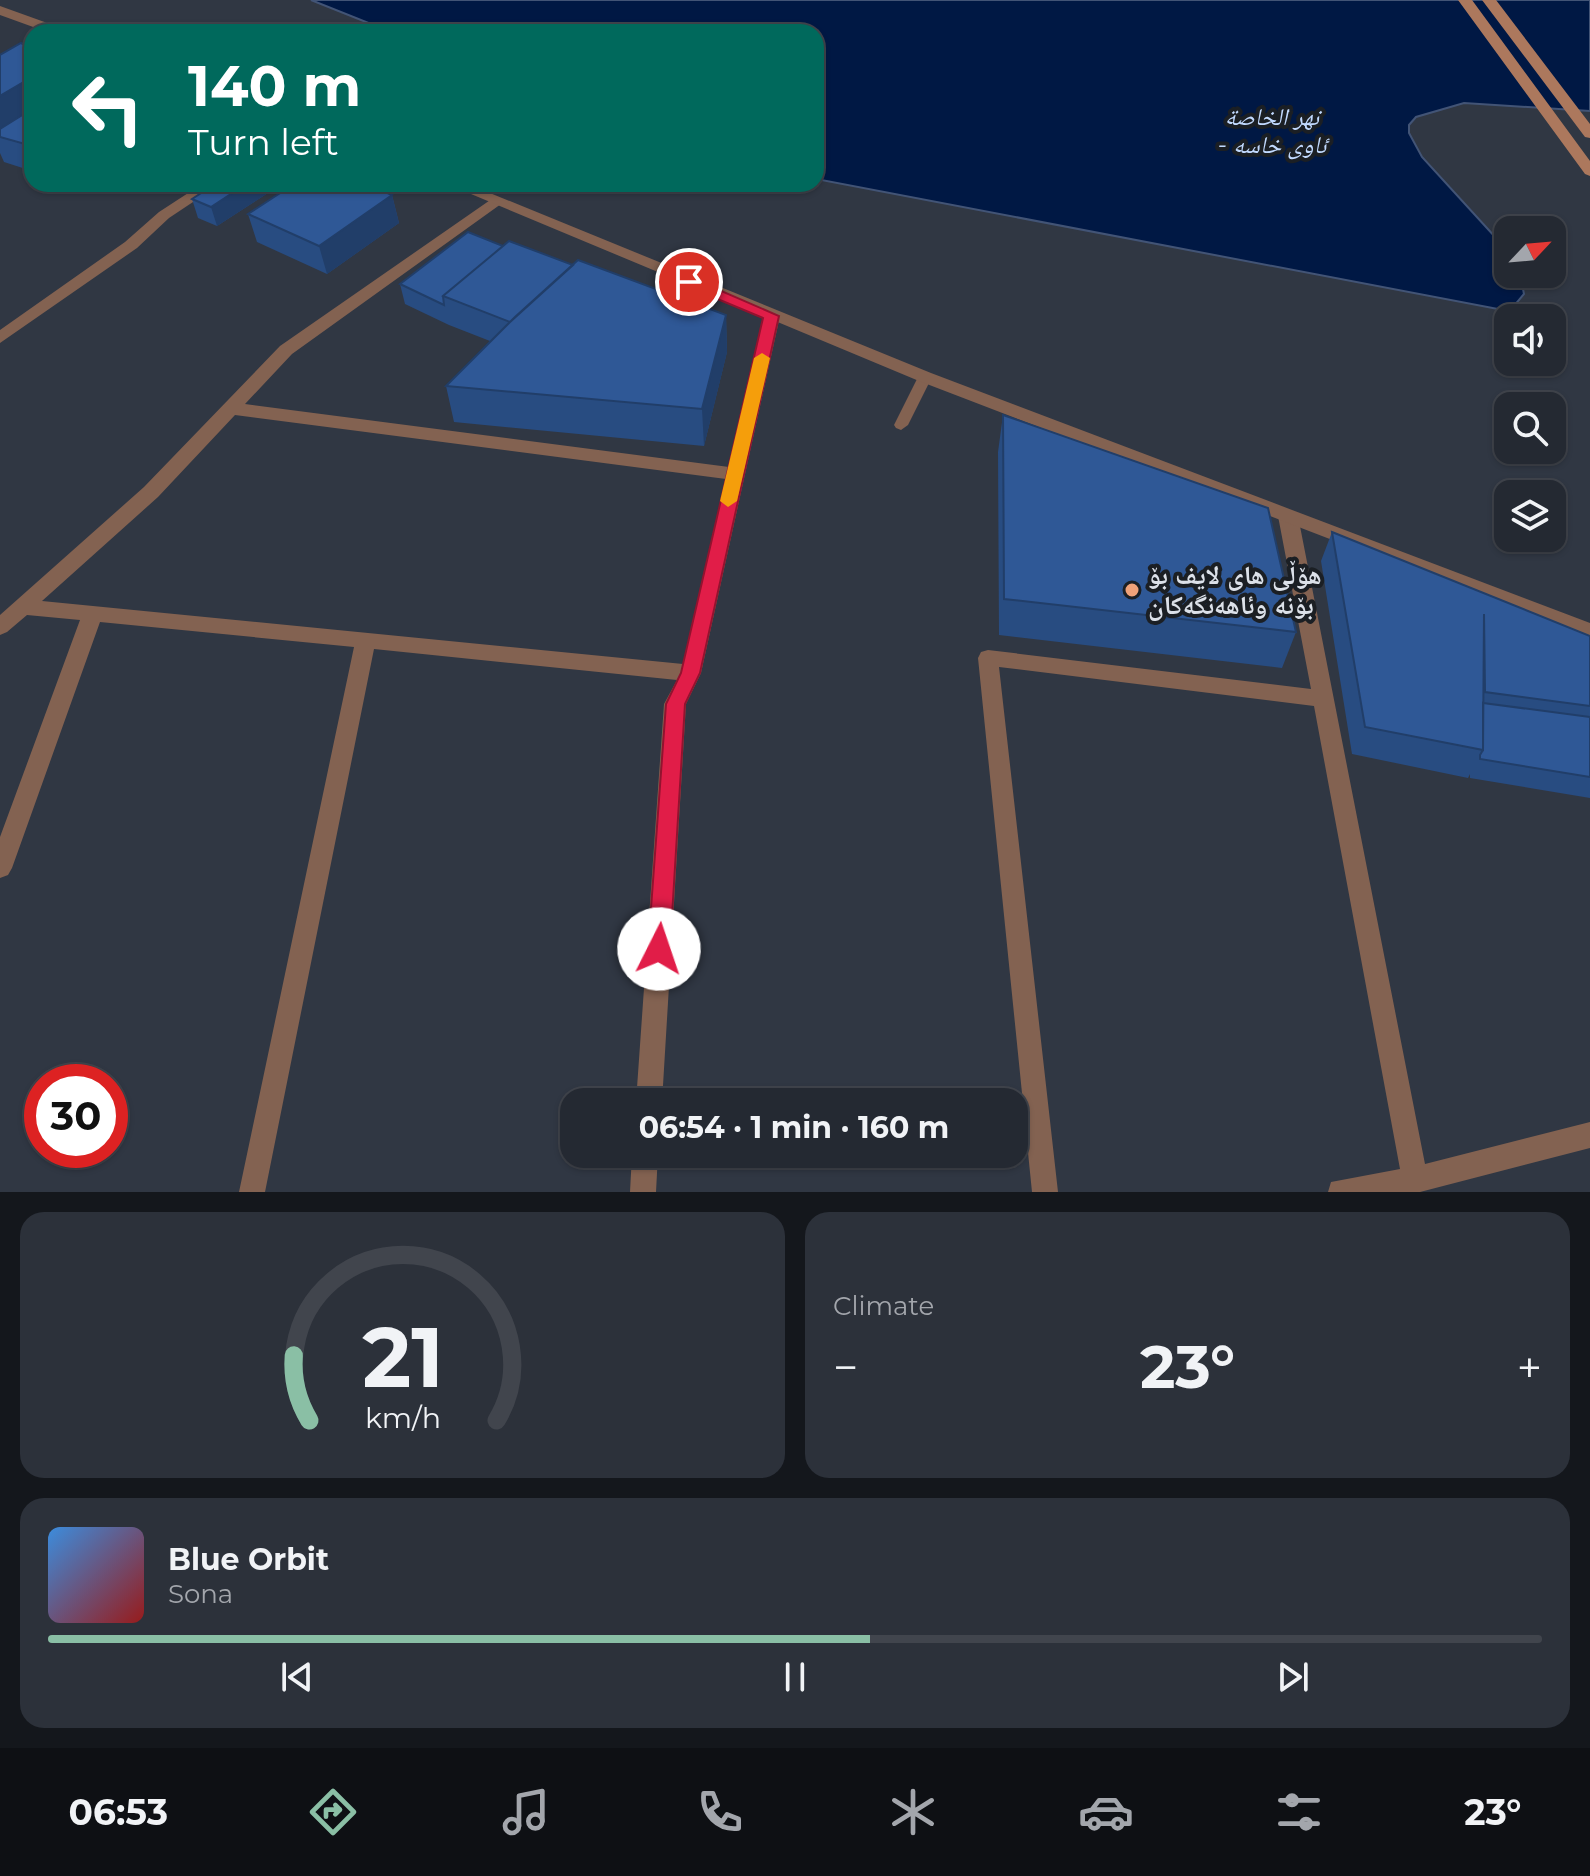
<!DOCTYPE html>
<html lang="en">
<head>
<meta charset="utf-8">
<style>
	body { margin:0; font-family:Montserrat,"Noto Naskh Arabic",sans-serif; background:#2c313a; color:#f1f3f6; height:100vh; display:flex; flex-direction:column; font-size:30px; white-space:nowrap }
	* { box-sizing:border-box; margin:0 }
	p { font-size:26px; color:#a3a6ac }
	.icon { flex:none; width:44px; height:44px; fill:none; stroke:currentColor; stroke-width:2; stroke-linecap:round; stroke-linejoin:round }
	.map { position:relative; height:1192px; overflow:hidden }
	.sheet { display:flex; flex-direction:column; gap:20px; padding:20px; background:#14171c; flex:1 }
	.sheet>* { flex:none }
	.banner { position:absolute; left:24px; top:24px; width:800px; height:168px; border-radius:24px; box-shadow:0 2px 6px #0004,0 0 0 2px #41454d; background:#00695c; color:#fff; overflow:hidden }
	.needle { width:52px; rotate:64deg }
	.tools { position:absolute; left:1494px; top:216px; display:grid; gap:16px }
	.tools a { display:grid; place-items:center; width:72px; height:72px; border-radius:16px; background:#242932; box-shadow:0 2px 6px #0004,0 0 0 2px #41454d; font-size:40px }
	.speed { position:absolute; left:24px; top:1064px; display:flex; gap:16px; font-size:40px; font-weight:700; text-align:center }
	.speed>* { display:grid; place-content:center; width:104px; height:104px; border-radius:50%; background:#242932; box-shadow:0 2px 6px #0004,0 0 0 2px #41454d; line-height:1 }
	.speed .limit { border:12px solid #d22; background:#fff; color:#111 }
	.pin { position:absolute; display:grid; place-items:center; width:68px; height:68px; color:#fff; margin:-34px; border:4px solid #fff; border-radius:50%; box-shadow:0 2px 8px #0007 }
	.me { position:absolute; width:88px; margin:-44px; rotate:4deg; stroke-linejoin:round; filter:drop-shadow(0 0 6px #0008) }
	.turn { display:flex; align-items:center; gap:28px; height:168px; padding:0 32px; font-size:36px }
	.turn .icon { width:104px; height:104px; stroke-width:2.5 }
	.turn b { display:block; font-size:56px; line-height:68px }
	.big { font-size:60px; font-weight:700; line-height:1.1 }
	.sheet .widget { flex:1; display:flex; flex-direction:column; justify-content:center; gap:12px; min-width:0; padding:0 28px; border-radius:24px; background:#2c313a }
	.sheet .dial { align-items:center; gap:0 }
	.dial svg { height:208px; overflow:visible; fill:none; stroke:#41454d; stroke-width:7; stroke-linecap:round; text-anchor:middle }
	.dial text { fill:#f1f3f6; stroke:none }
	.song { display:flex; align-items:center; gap:24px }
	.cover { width:96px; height:96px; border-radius:12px; background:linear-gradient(135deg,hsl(210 70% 55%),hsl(0 70% 35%)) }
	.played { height:8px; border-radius:4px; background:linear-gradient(90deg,#8abfa5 55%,#41454d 55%) }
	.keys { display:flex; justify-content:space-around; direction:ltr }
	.heat { display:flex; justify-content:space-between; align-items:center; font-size:44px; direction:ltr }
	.sheet .tiles { flex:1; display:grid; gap:20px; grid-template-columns:1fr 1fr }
	.widget:last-child { grid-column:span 2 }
	.trip { position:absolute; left:560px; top:1088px; width:468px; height:80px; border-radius:24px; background:#242932; box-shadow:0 2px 6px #0004,0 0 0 2px #41454d; font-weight:700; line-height:80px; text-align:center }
	.tab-bar { display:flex; height:128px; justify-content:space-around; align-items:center; background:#0e1014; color:#a3a6ac }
	.tab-bar .icon { width:56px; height:56px }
	.tab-bar .on { color:#8abfa5 }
	.tab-bar b { font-size:36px; color:#f1f3f6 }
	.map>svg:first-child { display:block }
	.water { fill:#001844; stroke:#425476; stroke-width:2 }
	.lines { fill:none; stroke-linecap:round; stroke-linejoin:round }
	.service { fill:#836251; fill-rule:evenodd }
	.minor { fill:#836251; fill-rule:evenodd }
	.tertiary { fill:#836251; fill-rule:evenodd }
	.secondary { fill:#ac785d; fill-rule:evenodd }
	.wall { fill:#284c81 }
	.shaded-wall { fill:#213e69 }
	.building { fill:#2f5896; stroke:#213e69; stroke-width:2 }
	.route { fill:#e11d48; stroke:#92132f; stroke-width:2 }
	.slow { fill:#f59e0b }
	.poi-dot { fill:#f0a279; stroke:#1b1f24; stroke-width:3 }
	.labels { text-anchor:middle; stroke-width:8; stroke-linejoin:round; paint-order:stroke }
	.far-water-label { font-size:24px; font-style:italic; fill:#c1d9fe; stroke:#1b1f24 }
	.poi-label { font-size:26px; font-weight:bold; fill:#dce1e9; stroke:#1b1f24; text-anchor:start }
</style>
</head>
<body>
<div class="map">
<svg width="1590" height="1192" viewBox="0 0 1590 1192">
	<rect width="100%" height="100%" fill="#303743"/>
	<path class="water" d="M311,0H1590V111L1464,103L1416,117L1409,125V133L1422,157L1507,250L1508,274H1520L1524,294L1514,306L1503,310L816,179V32H391Z"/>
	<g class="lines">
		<path class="service" d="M925,372L932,377L908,425L901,430L896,428L894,425L918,377Z"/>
		<path class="minor" d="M202,184H220L169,218L137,248L0,343V330L125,242L159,212Z
			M496,196L504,201L501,204L292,354L245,404L729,467L764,316L772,311L780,316L701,673L686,704L662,1102H636L664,704L677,680L374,649L265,1192H239L354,647L100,622L12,868L8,875L0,878V837L80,620L27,615L7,632L0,635V615L144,487L280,346ZM235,415L726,479L683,664L42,601L158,497Z
			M1288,509L1298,516L1425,1164L1590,1122V1148L1420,1192H1328L1331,1182L1400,1169L1314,706L999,667L1058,1192H1032L978,658L981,652L988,650L1311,689L1278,516Z
			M632,1154H658L656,1192H630Z"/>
		<path class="tertiary" d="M0,6L64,29L66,32H47L0,15Z
			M447,184H468L931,373L1590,623V639L919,381Z"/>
		<path class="secondary" d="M1458,0H1472L1590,161V176L1585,174Z
			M1482,0H1496L1590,124V138L1585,137Z"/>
	</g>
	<path class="wall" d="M32,49V171L4,162L0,153V55Z
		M215,184H282L217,226L198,218L192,199Z
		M392,195L399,223L327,274L257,242L248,214Z
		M503,246L573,265L726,315L727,352L704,446L454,422L446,386L490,341L449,325L405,304L400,284Z
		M1003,415L1296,632L1282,668L999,635L998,452Z
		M1332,532L1590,636V798L1470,778V774L1468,778L1352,754L1321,561Z"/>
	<path class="shaded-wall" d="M32,77V111L0,131V96Z
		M246,184H282L217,226L211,207Z
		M392,195L399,223L327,274L319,246Z
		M726,315L727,352L704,446L702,409Z"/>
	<path class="building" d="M21,43L32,49V77L0,96V55Z
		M32,109V146L0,137V129Z
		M215,184H246L211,207L192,199Z
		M294,184H367L392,195L319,246L248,214Z
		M468,232L503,246L443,296L444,305L400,284Z
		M509,241L573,265L510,322L443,296Z
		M578,260L726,315L702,409L446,386L515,317Z
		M1003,415L1268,508L1296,632L1004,599Z
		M1332,532L1590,636V706L1485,692L1484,614L1483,750L1365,727Z
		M1483,703L1590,717V777L1480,759V755L1483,750Z"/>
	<path class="route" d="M689,277L779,316L700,673L685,704L670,949L667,956L659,959L651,956L648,949L666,704L681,673L763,318L684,285V278Z"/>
	<path class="slow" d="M762,353L770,358L737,501L728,507L720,501L754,358Z"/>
	<circle class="poi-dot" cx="1132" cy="590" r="8"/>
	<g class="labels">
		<g class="far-water-label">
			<text x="1272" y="125">نهر الخاصة<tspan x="1272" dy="28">- ئاوی خاسە</tspan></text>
		</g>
		<g class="poi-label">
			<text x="1148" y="584">هۆڵی های لایف بۆ<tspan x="1148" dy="30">بۆنە وئاهەنگەکان</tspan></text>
		</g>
	</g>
</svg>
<div class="tools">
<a><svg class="needle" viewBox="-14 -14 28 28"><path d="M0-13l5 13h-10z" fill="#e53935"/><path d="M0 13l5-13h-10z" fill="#a3a6ac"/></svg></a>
<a><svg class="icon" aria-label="sound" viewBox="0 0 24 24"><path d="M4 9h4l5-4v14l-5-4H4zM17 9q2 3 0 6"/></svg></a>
<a><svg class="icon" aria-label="search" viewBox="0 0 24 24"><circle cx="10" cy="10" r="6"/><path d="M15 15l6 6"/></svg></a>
<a><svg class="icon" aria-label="layers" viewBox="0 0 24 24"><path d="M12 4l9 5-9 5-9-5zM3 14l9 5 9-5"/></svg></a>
</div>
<div class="speed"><div class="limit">30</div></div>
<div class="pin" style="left:689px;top:282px;background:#d93025"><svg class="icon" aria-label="arrive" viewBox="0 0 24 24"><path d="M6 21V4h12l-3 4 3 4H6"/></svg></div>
<svg class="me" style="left:659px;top:949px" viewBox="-20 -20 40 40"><circle r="19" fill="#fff"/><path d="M0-13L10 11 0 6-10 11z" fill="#e11d48"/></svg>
<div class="trip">06:54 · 1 min · 160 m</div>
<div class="banner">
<div class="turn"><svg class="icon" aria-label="left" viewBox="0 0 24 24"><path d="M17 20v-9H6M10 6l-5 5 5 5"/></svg><div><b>140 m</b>Turn left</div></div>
</div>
</div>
<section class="sheet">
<div class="tiles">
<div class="widget dial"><svg viewBox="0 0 100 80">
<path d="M14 69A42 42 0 1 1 86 69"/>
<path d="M14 69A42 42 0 0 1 8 44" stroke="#8abfa5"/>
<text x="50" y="56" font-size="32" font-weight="700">21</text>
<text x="50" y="72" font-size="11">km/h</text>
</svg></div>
<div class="widget"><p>Climate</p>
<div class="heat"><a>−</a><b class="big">23°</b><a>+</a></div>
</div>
<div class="widget">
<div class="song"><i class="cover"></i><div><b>Blue Orbit</b><p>Sona</p></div></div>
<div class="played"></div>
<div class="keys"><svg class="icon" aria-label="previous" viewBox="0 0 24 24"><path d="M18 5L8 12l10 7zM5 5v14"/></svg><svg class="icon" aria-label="pause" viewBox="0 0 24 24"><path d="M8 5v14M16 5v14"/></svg><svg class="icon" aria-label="next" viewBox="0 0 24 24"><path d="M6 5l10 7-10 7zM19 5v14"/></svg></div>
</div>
</div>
</section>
<nav class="tab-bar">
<b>06:53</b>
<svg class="icon on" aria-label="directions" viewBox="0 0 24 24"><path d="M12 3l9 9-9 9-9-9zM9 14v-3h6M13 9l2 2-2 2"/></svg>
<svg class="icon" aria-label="music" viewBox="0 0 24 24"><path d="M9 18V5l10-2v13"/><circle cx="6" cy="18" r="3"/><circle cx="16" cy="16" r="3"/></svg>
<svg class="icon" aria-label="phone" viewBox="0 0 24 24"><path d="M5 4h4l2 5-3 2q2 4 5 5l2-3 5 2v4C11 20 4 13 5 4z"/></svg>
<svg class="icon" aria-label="climate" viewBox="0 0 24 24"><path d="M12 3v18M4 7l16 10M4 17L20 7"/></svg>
<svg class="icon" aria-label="car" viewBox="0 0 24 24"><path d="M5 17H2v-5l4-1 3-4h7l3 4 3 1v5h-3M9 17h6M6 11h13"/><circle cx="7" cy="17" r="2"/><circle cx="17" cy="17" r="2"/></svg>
<svg class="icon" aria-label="filters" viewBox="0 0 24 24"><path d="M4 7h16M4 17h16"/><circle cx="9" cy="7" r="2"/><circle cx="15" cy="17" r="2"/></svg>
<b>23°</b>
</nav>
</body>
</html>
